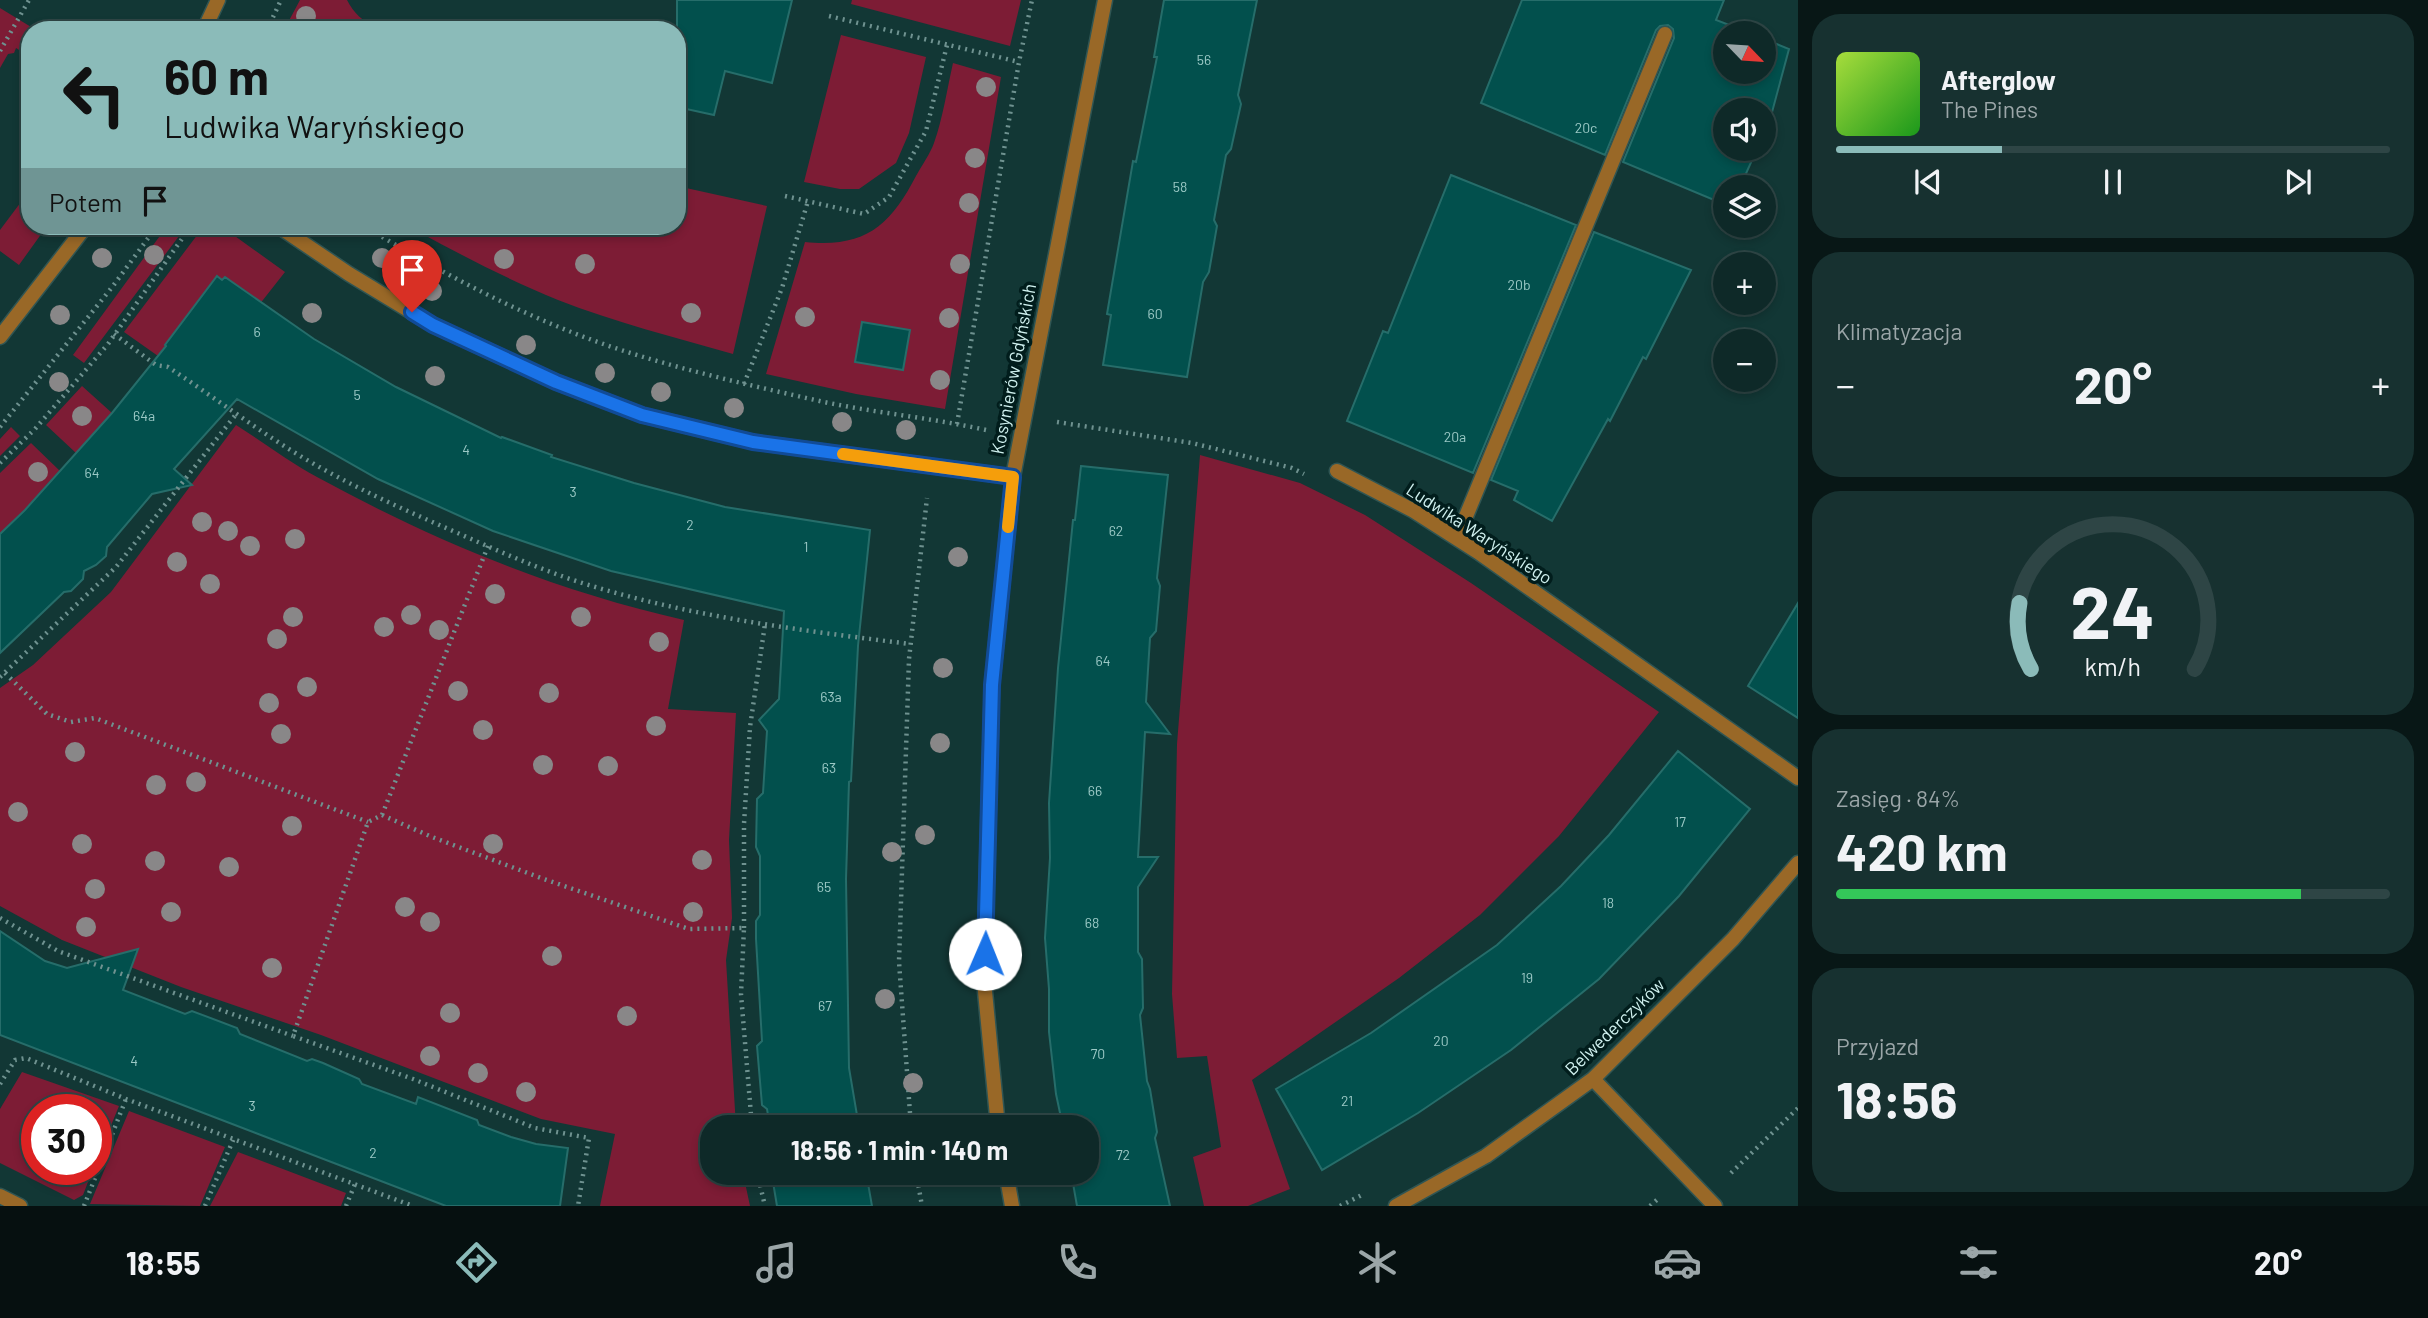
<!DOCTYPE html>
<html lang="pl">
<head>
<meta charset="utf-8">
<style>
	body { margin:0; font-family:Barlow,sans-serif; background:#173130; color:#f1f3f6; height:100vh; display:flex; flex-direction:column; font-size:26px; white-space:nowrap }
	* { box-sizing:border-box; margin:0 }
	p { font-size:23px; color:#9ba6a8 }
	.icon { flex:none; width:38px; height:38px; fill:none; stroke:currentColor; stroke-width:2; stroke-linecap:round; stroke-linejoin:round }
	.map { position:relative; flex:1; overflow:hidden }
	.details { display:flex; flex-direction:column; gap:14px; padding:14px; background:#081716; width:630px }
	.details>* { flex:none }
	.guide { position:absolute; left:21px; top:21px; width:665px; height:214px; border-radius:28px; box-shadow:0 4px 10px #0003,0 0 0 2px #2e4545; background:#8bbbb9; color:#111; overflow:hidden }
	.needle { width:46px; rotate:115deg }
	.buttons { position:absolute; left:1713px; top:21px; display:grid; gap:14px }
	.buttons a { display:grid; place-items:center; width:63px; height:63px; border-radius:50%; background:#0e2928; box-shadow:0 4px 10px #0003,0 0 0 2px #2e4545; font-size:35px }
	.speed { position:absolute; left:21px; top:1094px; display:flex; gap:14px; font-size:35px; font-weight:700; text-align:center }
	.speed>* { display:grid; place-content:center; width:91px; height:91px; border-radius:50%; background:#0e2928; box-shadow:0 4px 10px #0003,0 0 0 2px #2e4545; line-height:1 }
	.speed .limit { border:10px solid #d22; background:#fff; color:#111 }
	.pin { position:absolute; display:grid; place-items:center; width:60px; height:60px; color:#fff; margin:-72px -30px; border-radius:50% 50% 50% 0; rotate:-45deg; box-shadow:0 0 7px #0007 }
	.pin .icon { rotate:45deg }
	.me { position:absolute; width:77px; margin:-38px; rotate:1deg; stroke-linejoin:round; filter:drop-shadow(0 0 5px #0008) }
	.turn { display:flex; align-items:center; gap:24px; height:147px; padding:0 28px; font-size:32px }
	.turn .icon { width:91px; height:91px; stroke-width:2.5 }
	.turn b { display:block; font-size:49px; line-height:60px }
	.then { display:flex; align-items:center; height:66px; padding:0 28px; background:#0003; gap:14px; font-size:26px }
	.big { font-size:52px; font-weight:700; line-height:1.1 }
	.details .widget { flex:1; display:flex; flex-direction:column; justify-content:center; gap:10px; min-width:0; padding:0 24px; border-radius:28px; background:#173130 }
	.details .dial { align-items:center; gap:0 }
	.dial svg { height:182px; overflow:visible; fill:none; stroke:#2e4545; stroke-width:7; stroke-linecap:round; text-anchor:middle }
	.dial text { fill:#f1f3f6; stroke:none }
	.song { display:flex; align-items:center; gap:21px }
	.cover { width:84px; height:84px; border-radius:10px; background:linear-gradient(135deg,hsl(80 70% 55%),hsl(120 70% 35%)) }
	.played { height:7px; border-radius:4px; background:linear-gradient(90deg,#8bbbb9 30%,#2e4545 30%) }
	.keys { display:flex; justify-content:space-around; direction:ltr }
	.heat { display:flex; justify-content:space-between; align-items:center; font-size:38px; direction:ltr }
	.charge { height:10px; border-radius:5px; background:linear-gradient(90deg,#34c759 84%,#2e4545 0) }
	.trip { position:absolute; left:700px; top:1115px; width:399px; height:70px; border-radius:28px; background:#0e2928; box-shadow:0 4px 10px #0003,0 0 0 2px #2e4545; font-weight:700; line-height:70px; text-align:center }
	.menu { display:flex; height:112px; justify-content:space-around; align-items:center; background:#061010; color:#9ba6a8 }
	.menu .icon { width:49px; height:49px }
	.menu .on { color:#8bbbb9 }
	.menu b { font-size:32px; color:#f1f3f6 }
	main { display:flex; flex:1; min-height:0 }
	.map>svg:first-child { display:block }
	.green { fill:#7d1c35 }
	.building { fill:#02504d; stroke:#266d6a; stroke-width:2 }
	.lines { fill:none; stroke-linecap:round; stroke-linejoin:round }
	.lane-casing { stroke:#305553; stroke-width:17 }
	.street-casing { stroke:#305553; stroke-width:17 }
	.path { stroke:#6f9290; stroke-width:4.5; stroke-dasharray:2 5; stroke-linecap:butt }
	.lane { stroke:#996827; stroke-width:14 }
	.street { stroke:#996827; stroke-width:14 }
	.tree { fill:#898788 }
	.route-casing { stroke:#114b97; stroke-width:18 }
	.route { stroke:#1a73e8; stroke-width:12 }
	.slow { stroke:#f59e0b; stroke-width:12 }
	.labels { text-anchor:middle; stroke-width:7; stroke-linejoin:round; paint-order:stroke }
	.number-label { font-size:14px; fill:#9cc9c6 }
	.street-label { font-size:18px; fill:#d0f1ef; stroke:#011d1c }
</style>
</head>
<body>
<main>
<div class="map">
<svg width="1798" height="1206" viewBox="0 0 1798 1206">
	<rect width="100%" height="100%" fill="#123735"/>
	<path class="green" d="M300,0H347C354,13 362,22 376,25L374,30H284Z
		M852,0H1021L1010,46L851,4Z
		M0,8L36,30H30V57L16,48L14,53L8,54L0,68Z
		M841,35L926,57L909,133L896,163L859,189H840L804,182Z
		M953,63L1001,77L945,409L856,394L766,374L805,242C865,248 890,226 916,176C922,165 930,154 934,143C943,118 947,89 953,63Z
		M677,186L767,206L733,354C674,337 614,322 558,300C509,280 463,256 417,231L420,226H677Z
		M30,190V226H47L19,265L0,251V230Z
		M204,226H221L285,272L259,305L225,277L222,280L217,277L158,356L124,332Z
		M182,232L84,363L73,355L162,233Z
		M82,386L112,413L76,453L46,425Z
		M236,425C263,442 289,462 317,477C434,541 553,590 684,620L668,709L736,713L729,840L732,918L726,960L736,1127H712V1172L743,1173L750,1206H600L615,1134L541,1119L321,1035L181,987L62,940L0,906V688L33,665L111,592Z
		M11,427L20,436L0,456V439Z
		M31,443L60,471L25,510L0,534V473Z
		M1200,455L1300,483L1365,515L1471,583L1659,712L1559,836L1480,915L1399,978L1252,1080L1290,1189L1248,1206H1204L1193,1157L1221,1147L1207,1056L1177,1058L1172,994L1177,744Z
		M22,1072L119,1106L96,1162V1110H37V1169H93L83,1195L74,1200L0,1163V1109Z
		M129,1111L225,1147L200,1206L90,1204Z
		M238,1152L346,1193L341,1206H210Z"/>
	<path class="building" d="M677,0H792L772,83L725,71L714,115L677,107Z
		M1164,0H1257L1238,95L1241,104L1231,149L1226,155L1214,220L1217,226L1209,272L1203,282L1187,377L1103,365L1111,315L1107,314L1133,161L1136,162L1157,57H1154Z
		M1522,0H1724L1716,20L1750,33H1726V72H1764V39L1789,49L1771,116L1764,133V110H1726V149H1757L1740,187H1726V205L1623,162L1674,38L1673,29L1668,25L1660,26L1656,30L1605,155L1481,103Z
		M1451,175L1576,225L1473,473L1347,421L1383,331L1388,333Z
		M1594,232L1691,270L1646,359L1643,357L1610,421L1608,419L1552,521L1514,500L1518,491L1491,480Z
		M217,276L222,280L225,277L314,339L396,387L501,438L502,437L552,455L551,457L634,483L725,507L870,530L858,646L851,781L849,782L846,879L849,1068L859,1127H770L767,1109L762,1105L757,1046L762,1041L756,939V921L760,915V856L756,847L757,799L763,793L767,731L759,720L779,699L784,611L611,571L493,531L378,479L237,399L174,469L192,485L152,494L107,547L106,556L96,565L84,571L83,579L71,591L64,592L0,653V534L25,510L112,413L166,346L165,345Z
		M862,322L910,330L903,370L855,362Z
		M1081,466L1168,475L1157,578L1160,586L1156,631L1150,638L1146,702L1170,734L1145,732L1138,857H1158L1138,887V952L1142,959L1143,1008L1140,1015L1147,1081L1150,1089L1157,1132L1155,1138L1170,1206H1077L1071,1172H1087V1127H1063L1056,1094L1049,1032V989L1045,938L1050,858L1049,803L1058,668L1073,520H1075Z
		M1798,603V718L1748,686Z
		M1678,751L1750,809L1679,896L1599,979L1511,1050L1418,1113L1322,1170L1276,1089L1371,1033L1497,945L1561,886L1609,835Z
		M0,931L45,961L67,968L138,949L123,990L185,1014L192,1011L237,1028L240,1034L307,1061L312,1059L323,1063L359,1079L362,1084L416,1104L418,1097L477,1120L479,1125L511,1137L536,1144L568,1148L560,1206H446L0,1035Z
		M776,1172H866L872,1206H777L773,1182Z"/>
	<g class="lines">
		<g class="lane-casing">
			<path id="lane" d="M1337,471L1414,511L1478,552L1798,778
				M1457,538L1665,34"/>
		</g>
		<g class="street-casing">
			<path id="street" d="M204,30L218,0
				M278,226L349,274L433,325L556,382L642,415L753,442L1013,477
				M0,337L86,226
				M1593,1079L1715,1206
				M998,1127L984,981L992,685L1013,477L1105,0
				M1006,1172L1012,1206
				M0,1196L20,1206
				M1396,1206L1486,1156L1593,1079L1733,939L1798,863"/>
		</g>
		<path class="path" d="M829,16L1019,62
			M267,30L281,0
			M0,51L29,0
			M785,196L864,214L889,197L926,131L947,45
			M364,226C443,274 524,317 612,347C681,370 753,386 824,402C877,413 932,418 986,430
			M114,334L156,365L168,367C205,391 241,418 278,442C333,478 393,505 453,531C494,549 534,567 576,581C684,616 798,630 910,644
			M744,384L782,288L808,201
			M1057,422L1192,443L1292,468L1304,474
			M957,424L1019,62L1032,0
			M0,427L113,286L157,226
			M0,463L35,429L108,344L191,226
			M488,546L382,815L368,822L293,1036L413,1079L535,1128L589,1138L578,1206
			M5,673L47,714L71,722L95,718L368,822
			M0,677L116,567L237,413
			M382,815L432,837L541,878L689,929L744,928L741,994L752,1127
			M0,918L58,951L293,1036
			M744,928V824L750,727L765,624
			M0,1084L15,1060L26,1058L126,1099L413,1206
			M911,1127L899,962L909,659L927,498
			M757,1172L765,1206
			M916,1172L922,1206
			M1731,1173L1798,1108
			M84,1206L126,1099
			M205,1206L234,1138
			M346,1206L355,1184
			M1340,1206L1364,1194
			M1650,1206L1659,1198"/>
		<use href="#lane" class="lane"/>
		<use href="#street" class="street"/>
	</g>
	<g class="tree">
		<circle cx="306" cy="16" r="10"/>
		<circle cx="986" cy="87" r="10"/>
		<circle cx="975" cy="158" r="10"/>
		<circle cx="969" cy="203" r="10"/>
		<circle cx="154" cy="255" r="10"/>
		<circle cx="102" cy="258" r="10"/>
		<circle cx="382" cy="258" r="10"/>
		<circle cx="504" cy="259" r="10"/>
		<circle cx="585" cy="264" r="10"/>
		<circle cx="960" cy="264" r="10"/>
		<circle cx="432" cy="291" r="10"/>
		<circle cx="312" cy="313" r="10"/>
		<circle cx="691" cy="313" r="10"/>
		<circle cx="60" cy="315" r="10"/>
		<circle cx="805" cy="317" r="10"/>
		<circle cx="949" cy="318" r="10"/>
		<circle cx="526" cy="345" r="10"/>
		<circle cx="605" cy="373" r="10"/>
		<circle cx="435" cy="376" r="10"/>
		<circle cx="940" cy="380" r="10"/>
		<circle cx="59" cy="382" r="10"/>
		<circle cx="661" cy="392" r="10"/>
		<circle cx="734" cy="408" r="10"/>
		<circle cx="82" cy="416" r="10"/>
		<circle cx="842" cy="422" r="10"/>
		<circle cx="906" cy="430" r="10"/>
		<circle cx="38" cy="472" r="10"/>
		<circle cx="202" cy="522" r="10"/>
		<circle cx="228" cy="531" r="10"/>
		<circle cx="295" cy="539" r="10"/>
		<circle cx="250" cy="546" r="10"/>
		<circle cx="958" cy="557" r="10"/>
		<circle cx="177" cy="562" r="10"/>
		<circle cx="210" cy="584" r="10"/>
		<circle cx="495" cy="594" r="10"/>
		<circle cx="411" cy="615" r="10"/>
		<circle cx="293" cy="617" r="10"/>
		<circle cx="581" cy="617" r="10"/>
		<circle cx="384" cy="627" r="10"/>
		<circle cx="439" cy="630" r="10"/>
		<circle cx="277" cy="639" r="10"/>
		<circle cx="659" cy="642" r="10"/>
		<circle cx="943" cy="668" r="10"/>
		<circle cx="307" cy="687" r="10"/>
		<circle cx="458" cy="691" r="10"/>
		<circle cx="549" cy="693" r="10"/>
		<circle cx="269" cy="703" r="10"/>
		<circle cx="656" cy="726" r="10"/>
		<circle cx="483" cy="730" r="10"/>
		<circle cx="281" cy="734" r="10"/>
		<circle cx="940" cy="743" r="10"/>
		<circle cx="75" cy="752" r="10"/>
		<circle cx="543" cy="765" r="10"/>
		<circle cx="608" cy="766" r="10"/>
		<circle cx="196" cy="782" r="10"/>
		<circle cx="156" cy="785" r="10"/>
		<circle cx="18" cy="812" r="10"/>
		<circle cx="292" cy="826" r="10"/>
		<circle cx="925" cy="835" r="10"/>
		<circle cx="82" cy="844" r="10"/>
		<circle cx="493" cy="844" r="10"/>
		<circle cx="892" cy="852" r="10"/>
		<circle cx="702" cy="860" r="10"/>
		<circle cx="155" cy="861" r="10"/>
		<circle cx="229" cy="867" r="10"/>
		<circle cx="95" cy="889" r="10"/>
		<circle cx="405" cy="907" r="10"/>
		<circle cx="171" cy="912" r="10"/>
		<circle cx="693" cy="912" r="10"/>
		<circle cx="430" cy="922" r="10"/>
		<circle cx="86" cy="927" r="10"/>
		<circle cx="552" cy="956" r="10"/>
		<circle cx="272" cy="968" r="10"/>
		<circle cx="885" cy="999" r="10"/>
		<circle cx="450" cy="1013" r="10"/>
		<circle cx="627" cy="1016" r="10"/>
		<circle cx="430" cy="1056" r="10"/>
		<circle cx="478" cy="1073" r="10"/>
		<circle cx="913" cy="1083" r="10"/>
		<circle cx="526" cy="1092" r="10"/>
	</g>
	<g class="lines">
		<g class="route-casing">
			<path id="route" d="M412,312L433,325L556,382L642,415L753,442L1013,477L992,685L985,954"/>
		</g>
		<use href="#route" class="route"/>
		<path class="slow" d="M843,454L1013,477L1008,527"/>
	</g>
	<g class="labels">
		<g class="number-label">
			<text x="1204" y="65">56</text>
			<text x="1586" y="133">20c</text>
			<text x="1180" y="192">58</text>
			<text x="1519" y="290">20b</text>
			<text x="1155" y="319">60</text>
			<text x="257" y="337">6</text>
			<text x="357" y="400">5</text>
			<text x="144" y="421">64a</text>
			<text x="1455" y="442">20a</text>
			<text x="466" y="455">4</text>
			<text x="92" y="478">64</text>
			<text x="573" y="497">3</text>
			<text x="690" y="530">2</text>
			<text x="1116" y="536">62</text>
			<text x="806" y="552">1</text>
			<text x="1103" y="666">64</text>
			<text x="831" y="702">63a</text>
			<text x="829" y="773">63</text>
			<text x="1095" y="796">66</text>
			<text x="1680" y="827">17</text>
			<text x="824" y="892">65</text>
			<text x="1608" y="908">18</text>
			<text x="1092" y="928">68</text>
			<text x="1527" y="983">19</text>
			<text x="825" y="1011">67</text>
			<text x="1441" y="1046">20</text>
			<text x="1098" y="1059">70</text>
			<text x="134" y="1066">4</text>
			<text x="1347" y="1106">21</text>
			<text x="252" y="1111">3</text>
			<text x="373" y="1158">2</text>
			<text x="1123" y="1160">72</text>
		</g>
		<g class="street-label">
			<text transform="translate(1014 369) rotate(-79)" y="6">Kosynierów Gdyńskich</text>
			<text transform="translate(1479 534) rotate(33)" y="6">Ludwika Waryńskiego</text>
			<text transform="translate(1615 1027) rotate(-44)" y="6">Belwederczyków</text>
		</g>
	</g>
</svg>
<div class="buttons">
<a><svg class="needle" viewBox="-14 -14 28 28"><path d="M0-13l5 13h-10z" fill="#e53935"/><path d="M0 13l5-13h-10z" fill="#9ba6a8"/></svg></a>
<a><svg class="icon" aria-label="sound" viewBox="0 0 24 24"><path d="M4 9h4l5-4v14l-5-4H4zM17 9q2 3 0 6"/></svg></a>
<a><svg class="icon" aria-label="layers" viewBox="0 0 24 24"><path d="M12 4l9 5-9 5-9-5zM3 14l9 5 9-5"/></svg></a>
<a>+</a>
<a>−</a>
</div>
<div class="speed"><div class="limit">30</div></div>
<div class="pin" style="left:412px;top:312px;background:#d93025"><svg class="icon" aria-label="arrive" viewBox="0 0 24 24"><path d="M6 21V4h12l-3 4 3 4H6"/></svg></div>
<svg class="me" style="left:985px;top:954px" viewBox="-20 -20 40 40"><circle r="19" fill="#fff"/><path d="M0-13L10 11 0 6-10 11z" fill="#1a73e8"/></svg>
<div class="trip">18:56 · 1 min · 140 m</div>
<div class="guide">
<div class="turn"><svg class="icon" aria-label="left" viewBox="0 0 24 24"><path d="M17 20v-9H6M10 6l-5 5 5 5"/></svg><div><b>60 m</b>Ludwika Waryńskiego</div></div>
<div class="then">Potem<svg class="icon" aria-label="arrive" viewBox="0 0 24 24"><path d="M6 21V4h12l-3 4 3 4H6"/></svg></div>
</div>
</div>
<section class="details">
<div class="widget">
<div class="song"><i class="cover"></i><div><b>Afterglow</b><p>The Pines</p></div></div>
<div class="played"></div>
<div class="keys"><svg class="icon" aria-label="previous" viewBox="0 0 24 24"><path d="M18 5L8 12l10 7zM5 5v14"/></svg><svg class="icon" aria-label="pause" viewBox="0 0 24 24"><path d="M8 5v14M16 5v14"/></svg><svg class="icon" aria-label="next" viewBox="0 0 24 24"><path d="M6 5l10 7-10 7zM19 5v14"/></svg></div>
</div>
<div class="widget"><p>Klimatyzacja</p>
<div class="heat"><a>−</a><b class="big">20°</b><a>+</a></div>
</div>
<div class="widget dial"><svg viewBox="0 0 100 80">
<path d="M14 69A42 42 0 1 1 86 69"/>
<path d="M14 69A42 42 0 0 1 9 40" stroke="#8bbbb9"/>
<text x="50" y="56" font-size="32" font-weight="700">24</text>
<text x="50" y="72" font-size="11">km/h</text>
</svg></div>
<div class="widget"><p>Zasięg · 84%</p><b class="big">420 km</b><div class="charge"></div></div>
<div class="widget"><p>Przyjazd</p><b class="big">18:56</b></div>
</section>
</main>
<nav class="menu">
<b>18:55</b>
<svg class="icon on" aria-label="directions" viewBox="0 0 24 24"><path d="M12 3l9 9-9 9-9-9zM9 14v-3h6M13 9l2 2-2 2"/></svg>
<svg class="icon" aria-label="music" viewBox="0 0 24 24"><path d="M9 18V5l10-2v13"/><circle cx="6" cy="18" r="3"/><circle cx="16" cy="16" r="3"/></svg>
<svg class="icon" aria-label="phone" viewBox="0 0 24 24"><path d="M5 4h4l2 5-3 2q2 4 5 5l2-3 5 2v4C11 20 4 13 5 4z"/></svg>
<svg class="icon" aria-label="climate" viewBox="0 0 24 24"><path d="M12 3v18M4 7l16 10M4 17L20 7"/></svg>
<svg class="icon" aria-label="car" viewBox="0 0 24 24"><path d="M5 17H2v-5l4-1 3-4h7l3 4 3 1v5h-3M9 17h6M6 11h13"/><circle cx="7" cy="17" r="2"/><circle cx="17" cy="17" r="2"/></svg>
<svg class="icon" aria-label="filters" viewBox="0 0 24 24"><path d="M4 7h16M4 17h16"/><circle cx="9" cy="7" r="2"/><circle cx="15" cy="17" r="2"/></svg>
<b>20°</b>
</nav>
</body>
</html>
